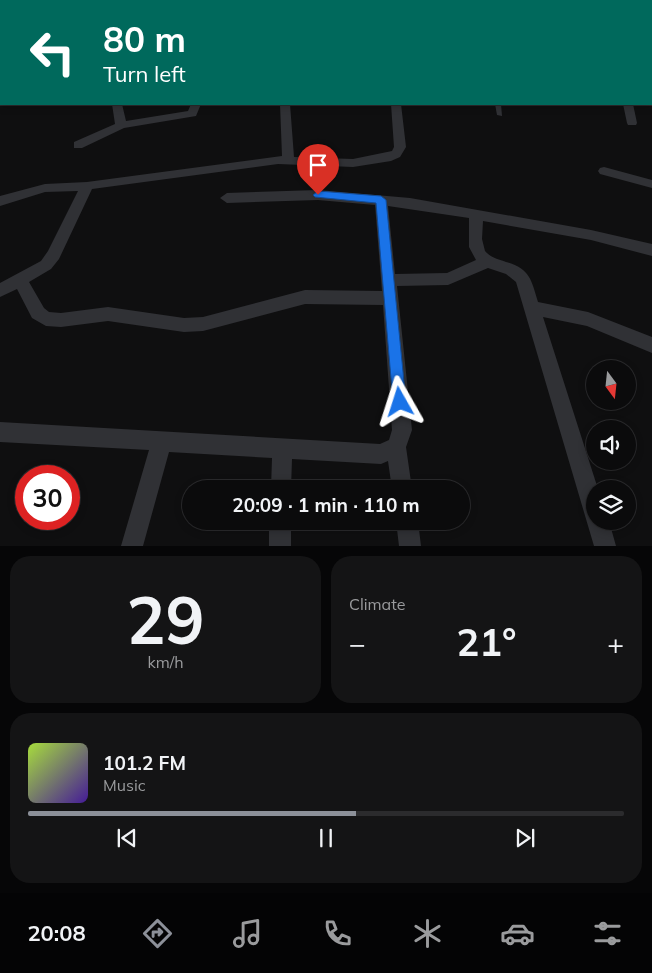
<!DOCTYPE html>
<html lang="en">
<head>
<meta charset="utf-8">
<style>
	body { margin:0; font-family:Mulish,sans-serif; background:#141415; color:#f1f3f6; height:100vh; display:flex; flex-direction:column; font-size:19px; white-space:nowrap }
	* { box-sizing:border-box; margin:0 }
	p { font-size:16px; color:#9a9b9d }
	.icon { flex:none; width:28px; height:28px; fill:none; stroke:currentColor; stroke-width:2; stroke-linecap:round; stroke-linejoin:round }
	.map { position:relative; height:546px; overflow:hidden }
	.sheet { display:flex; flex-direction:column; gap:10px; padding:10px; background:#060607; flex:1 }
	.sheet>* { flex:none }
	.hud { position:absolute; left:0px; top:0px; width:652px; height:105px; box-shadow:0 2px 8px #0003,0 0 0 1px #2b2b2d; background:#00695c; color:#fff; overflow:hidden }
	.needle { width:32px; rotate:165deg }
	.fabs { position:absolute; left:586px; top:360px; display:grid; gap:10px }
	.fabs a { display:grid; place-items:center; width:50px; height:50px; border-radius:50%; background:#0b0b0c; box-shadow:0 2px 8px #0003,0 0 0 1px #2b2b2d; font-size:25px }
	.speed { position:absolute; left:15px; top:465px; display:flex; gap:10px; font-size:25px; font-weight:700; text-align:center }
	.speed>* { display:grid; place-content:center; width:65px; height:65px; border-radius:50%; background:#0b0b0c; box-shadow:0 2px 8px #0003,0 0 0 1px #2b2b2d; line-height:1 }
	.speed .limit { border:8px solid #d22; background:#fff; color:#111 }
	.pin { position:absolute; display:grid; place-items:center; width:42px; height:42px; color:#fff; margin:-51px -21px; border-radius:50% 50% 50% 0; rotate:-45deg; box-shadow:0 0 5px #0007 }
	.pin .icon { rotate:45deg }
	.me { position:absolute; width:55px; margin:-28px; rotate:354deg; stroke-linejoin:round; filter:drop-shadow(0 0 4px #0008) }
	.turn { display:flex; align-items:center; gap:18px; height:105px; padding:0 20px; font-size:22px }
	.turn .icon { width:65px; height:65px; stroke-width:2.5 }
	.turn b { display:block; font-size:35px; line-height:42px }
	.big { font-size:38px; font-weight:700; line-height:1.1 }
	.sheet .card { flex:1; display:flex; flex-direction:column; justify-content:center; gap:8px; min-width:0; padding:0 18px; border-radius:20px; background:#141415 }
	.sheet .dial { align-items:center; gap:0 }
	.dial b { font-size:65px; line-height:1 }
	.song { display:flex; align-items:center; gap:15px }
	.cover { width:60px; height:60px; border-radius:8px; background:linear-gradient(135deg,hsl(80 70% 55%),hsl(260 70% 35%)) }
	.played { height:5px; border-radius:2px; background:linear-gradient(90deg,#8c9099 55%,#2b2b2d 55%) }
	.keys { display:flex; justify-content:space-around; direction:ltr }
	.heat { display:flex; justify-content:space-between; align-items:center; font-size:28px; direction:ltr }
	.sheet .tiles { flex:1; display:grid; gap:10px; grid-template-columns:1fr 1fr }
	.card:last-child { grid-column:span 2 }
	.trip { position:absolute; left:182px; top:480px; width:288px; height:50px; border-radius:25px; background:#0b0b0c; box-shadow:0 2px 8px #0003,0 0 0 1px #2b2b2d; font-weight:700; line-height:50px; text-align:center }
	.dock { display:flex; height:80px; justify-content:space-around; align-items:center; background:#040405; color:#9a9b9d }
	.dock .icon { width:35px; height:35px }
	.dock .on { color:#8c9099 }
	.dock b { font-size:22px; color:#f1f3f6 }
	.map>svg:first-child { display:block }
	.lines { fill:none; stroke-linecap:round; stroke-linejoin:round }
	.service { fill:#303135; fill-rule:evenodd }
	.minor { fill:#303135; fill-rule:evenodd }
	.route { fill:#1a73e8; stroke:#114b97 }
</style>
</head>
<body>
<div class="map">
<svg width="652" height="546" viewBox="0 0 652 546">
	<rect width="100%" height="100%" fill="#0f0f10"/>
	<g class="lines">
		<path class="service" d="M495,104H501L502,116L497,115Z"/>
		<path class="minor" d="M136,0H144L145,1H137Z
			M316,0H324V1H316Z
			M444,0H452L453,1H445Z
			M0,11H1V15H0Z
			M651,57H652V63H651Z
			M0,67H1V73H0Z
			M112,104H122L126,121L188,111L191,104H201L196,116L124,128L82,148H74V142L115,124Z
			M280,104H290L294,157L353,159L392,151L394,147L391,104H401L406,147L400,157L391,161L353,167L278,164L92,189L59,259L51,269L29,282L44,308L49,312L61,313L108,307L184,318L203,317L305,290L382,291L375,205L318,200L227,203L220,198L227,193L318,190L410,198L591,230L652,244V256L591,240L483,221L482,239L485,251C491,258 498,259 506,262C530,269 531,279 538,302L588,312L652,337V353L587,326L543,317L598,489H595V521H609L616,546H594L516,282L506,274L488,268L448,285L397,286L412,430L406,447L412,489H392L388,461L381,464L292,459L291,489H271L272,458L169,452L143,546H121L149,450L0,442V422L380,444L389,440L392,430L383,305L305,304L203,331L184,332L108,321L61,327L46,326L32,318L17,289L0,297V283L41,261L48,251L78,191L45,192L0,206V196L45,184L87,182L282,156ZM388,206L469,218V247L476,260L447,273L395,274Z
			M623,104H633L637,123L636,125H628L627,123Z
			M604,167L652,180V188L600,174L598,171L600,168Z
			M269,521H291V546H269Z
			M396,521H418L421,546H399Z"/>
	</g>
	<path class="route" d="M318,191L381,196L386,200L406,402L404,407L400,409L395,407L393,402L376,203L315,197L313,195Z"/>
</svg>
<div class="fabs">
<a><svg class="needle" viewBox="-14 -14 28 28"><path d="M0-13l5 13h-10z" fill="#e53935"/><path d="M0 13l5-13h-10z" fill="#9a9b9d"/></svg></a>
<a><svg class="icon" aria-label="sound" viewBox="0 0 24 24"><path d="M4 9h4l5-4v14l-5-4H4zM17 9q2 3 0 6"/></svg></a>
<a><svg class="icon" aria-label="layers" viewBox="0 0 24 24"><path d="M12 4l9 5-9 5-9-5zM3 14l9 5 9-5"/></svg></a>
</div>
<div class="speed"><div class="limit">30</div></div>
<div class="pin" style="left:318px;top:195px;background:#d93025"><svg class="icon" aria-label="arrive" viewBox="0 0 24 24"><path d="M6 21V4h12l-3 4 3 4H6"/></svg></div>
<svg class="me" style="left:400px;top:402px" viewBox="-20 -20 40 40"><path d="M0-17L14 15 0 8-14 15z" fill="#1a73e8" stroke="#fff" stroke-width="4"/></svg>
<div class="trip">20:09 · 1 min · 110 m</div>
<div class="hud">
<div class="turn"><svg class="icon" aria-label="left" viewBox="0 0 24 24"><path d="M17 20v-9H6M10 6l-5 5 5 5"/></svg><div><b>80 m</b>Turn left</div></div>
</div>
</div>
<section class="sheet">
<div class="tiles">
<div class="card dial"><b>29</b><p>km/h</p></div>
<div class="card"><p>Climate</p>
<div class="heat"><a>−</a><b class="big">21°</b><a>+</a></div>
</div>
<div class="card">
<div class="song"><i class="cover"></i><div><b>101.2 FM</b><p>Music</p></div></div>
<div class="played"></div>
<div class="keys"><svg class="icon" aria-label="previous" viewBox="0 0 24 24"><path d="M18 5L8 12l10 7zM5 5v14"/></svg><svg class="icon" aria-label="pause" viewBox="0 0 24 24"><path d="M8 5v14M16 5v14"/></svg><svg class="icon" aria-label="next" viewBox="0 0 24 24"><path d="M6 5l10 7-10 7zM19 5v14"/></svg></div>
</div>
</div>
</section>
<nav class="dock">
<b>20:08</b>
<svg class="icon on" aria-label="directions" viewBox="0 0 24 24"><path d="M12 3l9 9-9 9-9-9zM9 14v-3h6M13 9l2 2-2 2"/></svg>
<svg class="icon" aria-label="music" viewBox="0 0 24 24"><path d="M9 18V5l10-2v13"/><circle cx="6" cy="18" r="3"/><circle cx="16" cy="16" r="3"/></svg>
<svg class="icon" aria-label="phone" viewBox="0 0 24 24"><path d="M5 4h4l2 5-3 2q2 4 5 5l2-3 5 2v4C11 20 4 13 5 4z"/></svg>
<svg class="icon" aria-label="climate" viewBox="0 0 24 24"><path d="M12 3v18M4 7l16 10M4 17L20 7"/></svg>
<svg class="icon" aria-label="car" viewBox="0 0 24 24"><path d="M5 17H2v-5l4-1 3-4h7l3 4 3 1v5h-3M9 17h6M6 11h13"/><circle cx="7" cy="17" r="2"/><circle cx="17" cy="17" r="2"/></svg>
<svg class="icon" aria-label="filters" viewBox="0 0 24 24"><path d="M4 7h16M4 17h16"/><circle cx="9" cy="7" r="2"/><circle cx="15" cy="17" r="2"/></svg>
</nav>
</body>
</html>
